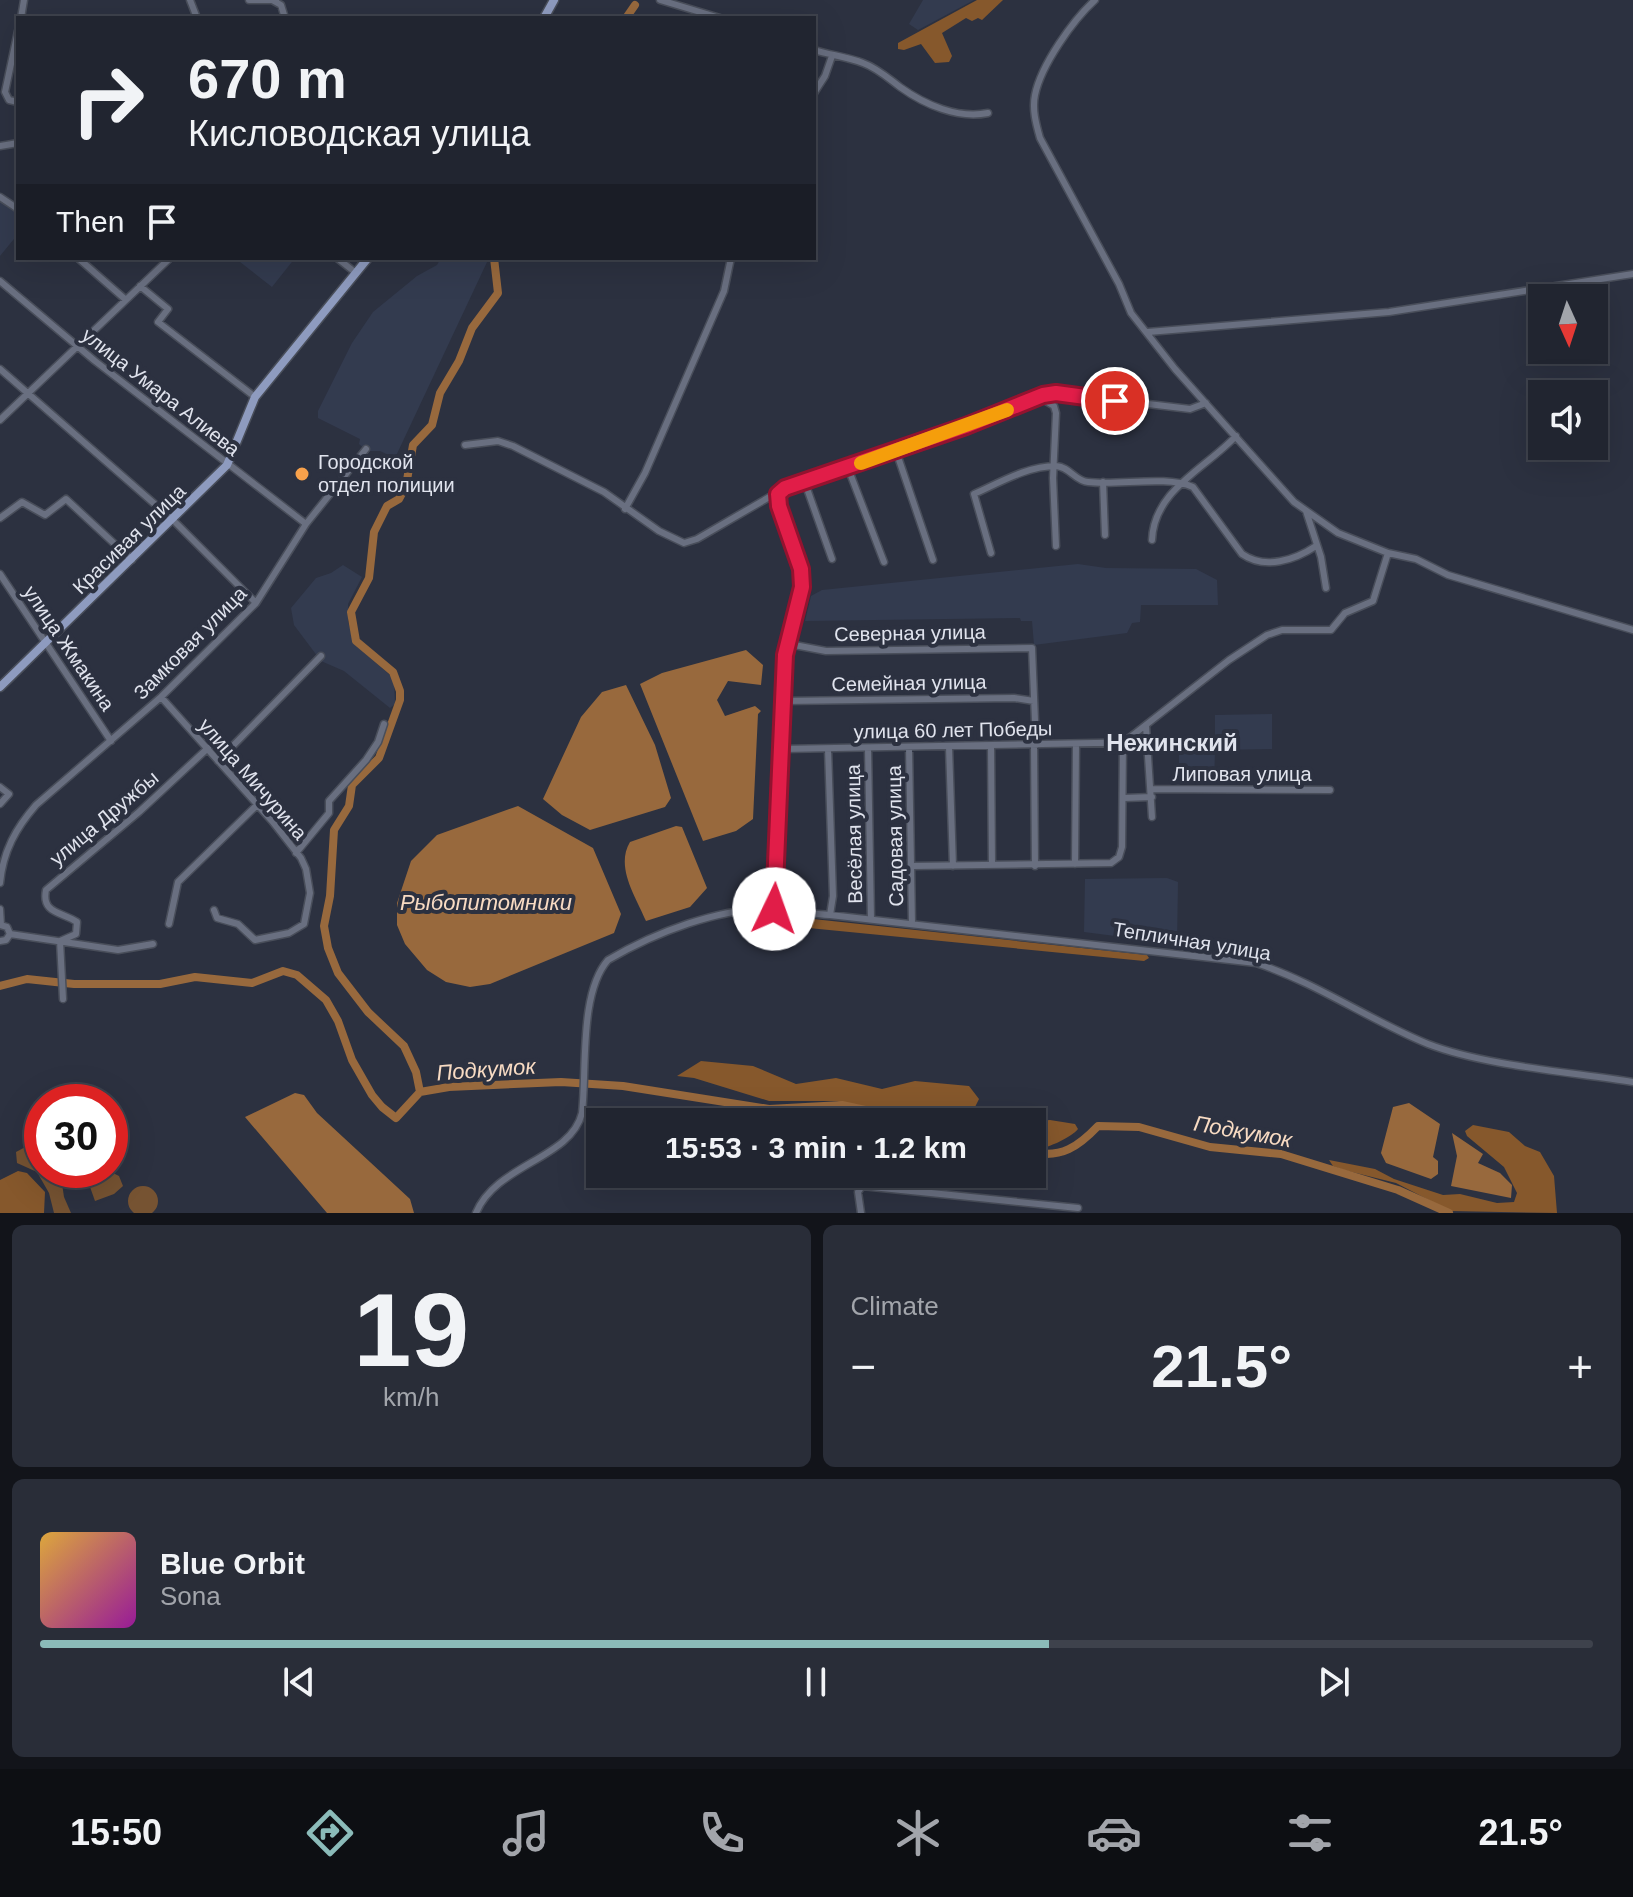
<!DOCTYPE html>
<html lang="en">
<head>
<meta charset="utf-8">
<style>
	body { margin:0; font-family:Arial,sans-serif; background:#292d38; color:#f1f3f6; height:100vh; display:flex; flex-direction:column; font-size:30px; white-space:nowrap }
	* { box-sizing:border-box; margin:0 }
	p { font-size:26px; color:#a2a5ab }
	.icon { flex:none; width:44px; height:44px; fill:none; stroke:currentColor; stroke-width:2; stroke-linecap:round; stroke-linejoin:round }
	.map { position:relative; height:1213px; overflow:hidden }
	.drawer { display:flex; flex-direction:column; gap:12px; padding:12px; background:#12141a; flex:1 }
	.drawer>* { flex:none }
	.banner { position:absolute; left:16px; top:16px; width:800px; height:244px; border-radius:0px; box-shadow:0 8px 32px #0002,0 0 0 2px #3e424c; background:#212530; color:#f1f3f6; overflow:hidden }
	.needle { width:52px; rotate:177deg }
	.buttons { position:absolute; left:1528px; top:284px; display:grid; gap:16px }
	.buttons a { display:grid; place-items:center; width:80px; height:80px; border-radius:0px; background:#212530; box-shadow:0 8px 32px #0002,0 0 0 2px #3e424c; font-size:40px }
	.speed { position:absolute; left:24px; top:1084px; display:flex; gap:16px; font-size:40px; font-weight:700; text-align:center }
	.speed>* { display:grid; place-content:center; width:104px; height:104px; border-radius:50%; background:#212530; box-shadow:0 8px 32px #0002,0 0 0 2px #3e424c; line-height:1 }
	.speed .limit { border:12px solid #d22; background:#fff; color:#111 }
	.pin { position:absolute; display:grid; place-items:center; width:68px; height:68px; color:#fff; margin:-34px; border:4px solid #fff; border-radius:50%; box-shadow:0 2px 8px #0007 }
	.me { position:absolute; width:88px; margin:-44px; rotate:3deg; stroke-linejoin:round; filter:drop-shadow(0 0 6px #0008) }
	.turn { display:flex; align-items:center; gap:28px; height:168px; padding:0 40px; font-size:36px }
	.turn .icon { width:104px; height:104px; stroke-width:2.5 }
	.turn b { display:block; font-size:56px; line-height:68px }
	.then { display:flex; align-items:center; height:76px; padding:0 40px; background:#0003; gap:16px; font-size:30px }
	.big { font-size:60px; font-weight:700; line-height:1.1 }
	.drawer .widget { flex:1; display:flex; flex-direction:column; justify-content:center; gap:12px; min-width:0; padding:0 28px; border-radius:12px; background:#292d38 }
	.drawer .dial { align-items:center; gap:0 }
	.dial b { font-size:104px; line-height:1 }
	.song { display:flex; align-items:center; gap:24px }
	.cover { width:96px; height:96px; border-radius:12px; background:linear-gradient(135deg,hsl(40 70% 55%),hsl(300 70% 35%)) }
	.played { height:8px; border-radius:4px; background:linear-gradient(90deg,#8bbbb9 65%,#3e424c 65%) }
	.keys { display:flex; justify-content:space-around; direction:ltr }
	.heat { display:flex; justify-content:space-between; align-items:center; font-size:44px; direction:ltr }
	.drawer .tiles { flex:1; display:grid; gap:12px; grid-template-columns:1fr 1fr }
	.widget:last-child { grid-column:span 2 }
	.trip { position:absolute; left:586px; top:1108px; width:460px; height:80px; border-radius:0px; background:#212530; box-shadow:0 8px 32px #0002,0 0 0 2px #3e424c; font-weight:700; line-height:80px; text-align:center }
	.tab-bar { display:flex; height:128px; justify-content:space-around; align-items:center; background:#0d0f13; color:#a2a5ab }
	.tab-bar .icon { width:56px; height:56px }
	.tab-bar .current { color:#8bbbb9 }
	.tab-bar b { font-size:36px; color:#f1f3f6 }
	.map>svg:first-child { display:block }
	.built { fill:#333b4f }
	.green { fill:#765332 }
	.forest { fill:#86582c }
	.water { fill:#98693d }
	.lines { fill:none; stroke-linecap:round; stroke-linejoin:round }
	.river { stroke:#98693d; stroke-width:8 }
	.minor-casing { stroke:#494e5a; stroke-width:9 }
	.major-casing { stroke:#494e5a; stroke-width:11 }
	.minor { stroke:#696f80; stroke-width:6 }
	.major { stroke:#8e9bbf; stroke-width:8 }
	.route-casing { stroke:#92132f; stroke-width:20 }
	.route { stroke:#e11d48; stroke-width:14 }
	.slow { stroke:#f59e0b; stroke-width:14 }
	.poi-dot { fill:#f8a14b; stroke:#2c3140; stroke-width:3 }
	.labels { text-anchor:middle; stroke-width:8; stroke-linejoin:round; paint-order:stroke }
	.street-label { font-size:20px; fill:#e0e3ed; stroke:#2c3140 }
	.poi-label { font-size:20px; fill:#e0e3ed; stroke:#2c3140; text-anchor:start }
	.water-label { font-size:22px; font-style:italic; fill:#f8dbc3; stroke:#2c3140 }
	.quarter-label { font-size:24px; font-weight:bold; fill:#e0e3ed; stroke:#2c3140 }
</style>
</head>
<body>
<div class="map">
<svg width="1633" height="1213" viewBox="0 0 1633 1213">
	<rect width="100%" height="100%" fill="#2c3140"/>
	<path class="built" d="M923,0H974L918,30L909,24Z
		M0,199L18,214V234L0,256Z
		M235,258H295L272,287Z
		M441,258L488,260L395,458L380,451H367L359,444L360,439L318,418V411L352,343L373,312L417,276L437,265Z
		M1078,564L1106,568L1196,569L1217,580L1218,605H1141L1140,622L1132,623L1127,633L1034,645L1032,621H1021L1020,618L805,621L811,596L822,590Z
		M343,565L362,577L348,604V621L354,644L390,675L394,682L395,704L390,708L344,671L321,661L294,625L291,608L316,578L331,573Z
		M1272,714V749L1215,750V715Z
		M1179,751H1215L1214,782L1179,781Z
		M1167,878L1178,882L1177,944L1084,932L1085,879Z"/>
	<path class="green" d="M31,1144H42V1170H60L64,1197L71,1213H54L49,1193L37,1172L17,1163L16,1152Z
		M84,1170H107L119,1176L123,1186L114,1194L95,1201Z
		M128 1201a15 15 0 1 1 30 0a15 15 0 1 1-30 0Z"/>
	<path class="forest" d="M977,0H1003L982,20L978,18L972,21L966,18L942,33L952,56L949,62L935,63L921,44L904,50L898,49V43Z
		M776,915L1147,955L1149,958L1144,961L778,925H744L742,923L744,917Z
		M701,1061L753,1066L796,1084L836,1078L882,1089L915,1081L969,1086L979,1099L970,1117L992,1118L1000,1122L907,1120L837,1101H769L694,1078L677,1076Z
		M1050,1120L1075,1124L1078,1129C1071,1138 1044,1150 1032,1150V1122H1023Z
		M1473,1125L1509,1132L1525,1146L1540,1152L1554,1176L1557,1213L1450,1211L1396,1183L1344,1170L1333,1166L1329,1160L1375,1169L1394,1179L1443,1195L1460,1194L1497,1203L1514,1202L1517,1193L1504,1167L1467,1136L1465,1131Z
		M18,1171L27,1173L45,1192L44,1213H0V1180Z"/>
	<path class="water" d="M746,650L763,665L761,685L728,681L717,700L725,716L755,706L761,711L758,714L753,819L736,831L703,841L640,684L662,673Z
		M626,685L655,745L671,798L665,807L590,830L562,815L543,799L581,717L602,692Z
		M518,806L593,848L621,914L614,933L490,984L470,987L446,982L427,970L405,944L397,925V903L411,861L437,835Z
		M676,826L682,827L707,888L690,907L646,921C636,897 615,867 630,842Z
		M295,1093L304,1095L317,1113L410,1199L414,1213H327L245,1117Z
		M1409,1103L1440,1124L1433,1157L1438,1161V1174L1431,1179L1386,1163L1381,1153L1393,1107Z
		M1452,1133L1483,1154L1478,1163L1500,1173L1512,1185L1511,1198L1451,1186L1457,1156Z"/>
	<g class="lines">
		<path class="river" d="M626,18L635,5
			M0,986L27,979L74,984H160L195,977L252,983L283,971L297,975L326,1000L338,1021L352,1060L372,1095L382,1107L396,1118L420,1092L449,1087L561,1082L623,1086L769,1109L842,1105L921,1122
			M420,1092L416,1072L404,1046L368,1012L338,973L328,948L324,926L330,896L334,830L349,806L352,785L379,758L400,700V691L393,672L356,641L351,612L369,578L374,532L387,506L399,499L406,486L413,445L432,425L440,393L459,361L472,328L498,293L494,258
			M1032,1152C1061,1159 1079,1146 1098,1126L1139,1127L1210,1147L1281,1154L1398,1190L1449,1213"/>
		<g class="minor-casing">
			<path id="minor" d="M190,0L197,18
				M249,0H276
				M272,0L281,5L285,18
				M660,0L720,18
				M1095,0C1073,20 1041,65 1035,95C1032,109 1036,124 1040,138L1119,284L1131,313L1175,369L1294,502L1338,533L1388,553L1373,601L1345,613L1331,630H1282L1267,635L1229,660L1124,742
				M21,18L24,0
				M18,31L5,92L9,100L18,102
				M814,50C830,55 848,57 863,63C877,68 888,78 900,87C925,105 958,119 988,113
				M814,93L825,76L832,56
				M0,146L18,143
				M0,197L18,209
				M78,258L126,300
				M337,258L356,273
				M0,281L95,361L306,524
				M140,286L168,309L158,322L255,397
				M1148,332L1389,312L1633,274
				M0,369L173,520L256,603
				M1039,397L1054,406L1056,413L1053,478L1056,546
				M0,420L170,258
				M465,445L498,441L513,446L604,492L659,531L684,543L697,539L785,488L966,426L1043,395L1056,393L1190,409L1206,403
				M896,451L933,560
				M848,468L884,562
				M1103,482L1105,535
				M805,483L832,559
				M625,509L645,473L724,291L731,258
				M1306,511L1321,557L1326,588
				M0,518L22,502L45,515L66,499L132,560
				M1152,540C1154,490 1205,469 1236,436
				M991,553L974,494C999,483 1027,466 1056,466C1070,467 1075,481 1088,482C1119,486 1165,475 1193,487L1242,554C1265,570 1295,560 1316,546
				M1388,553L1416,559L1448,575L1633,630
				M0,574L111,741
				M789,644L826,651L1032,648L1036,745
				M161,697L272,821L301,858L306,869L310,893L304,924L289,933L255,940L238,924L217,918L214,910
				M783,701L1014,698L1034,701
				M1146,726L1152,817
				M1034,745L1035,866
				M991,746L992,865
				M909,747L912,924
				M949,747L953,866
				M868,748L871,919
				M783,749L1147,742
				M828,749L833,896L830,915
				M218,761L321,656
				M0,787L9,794L0,804
				M1152,789L1330,790
				M1124,798L1152,797
				M296,853L329,813V801L366,760L378,742L384,724
				M1075,864L1076,744
				M913,866L1111,863L1119,857L1122,847L1123,742
				M0,883C3,851 16,828 36,805L161,697L256,603L306,524L366,449
				M0,909L1,925
				M774,909L785,655L802,587L801,569L779,506L778,494
				M169,924L178,882L256,806
				M0,925L7,927L10,934L6,940L0,941
				M10,934L118,950L153,944
				M60,941L76,934L77,922C63,912 41,914 46,890L139,812L208,748
				M60,941L63,999
				M476,1213C496,1164 571,1159 582,1113C587,1070 579,993 608,960C654,933 720,907 774,909C793,910 811,914 830,915L1256,963C1317,983 1369,1020 1428,1044C1485,1066 1571,1072 1633,1082
				M861,1213L858,1192L862,1186L1078,1208"/>
		</g>
		<g class="major-casing">
			<path id="major" d="M544,18L554,0
				M0,687L227,465L255,397L368,258"/>
		</g>
		<use href="#minor" class="minor"/>
		<use href="#major" class="major"/>
	</g>
	<g class="lines">
		<g class="route-casing">
			<path id="route" d="M774,909L785,655L802,587L801,569L779,506L778,494L785,488L966,426L1043,395L1056,393L1115,401"/>
		</g>
		<use href="#route" class="route"/>
		<path class="slow" d="M861,463L1007,410"/>
	</g>
	<circle class="poi-dot" cx="302" cy="474" r="8"/>
	<g class="labels">
		<g class="street-label">
			<text transform="translate(161 392) rotate(38)" y="7">улица Умара Алиева</text>
			<text transform="translate(129 539) rotate(-44)" y="7">Красивая улица</text>
			<text transform="translate(910 633) rotate(-1)" y="7">Северная улица</text>
			<text transform="translate(190 643) rotate(-45)" y="7">Замковая улица</text>
			<text transform="translate(69 648) rotate(56)" y="7">улица Жмакина</text>
			<text transform="translate(909 683) rotate(-1)" y="7">Семейная улица</text>
			<text transform="translate(953 730) rotate(-1)" y="7">улица 60 лет Победы</text>
			<text x="1242" y="781">Липовая улица</text>
			<text transform="translate(253 779) rotate(49)" y="7">улица Мичурина</text>
			<text transform="translate(104 818) rotate(-40)" y="7">улица Дружбы</text>
			<text transform="translate(854 834) rotate(-91)" y="7">Весёлая улица</text>
			<text transform="translate(895 836) rotate(-91)" y="7">Садовая улица</text>
			<text transform="translate(1192 941) rotate(9)" y="7">Тепличная улица</text>
		</g>
		<g class="poi-label">
			<text x="318" y="469">Городской<tspan x="318" dy="23">отдел полиции</tspan></text>
		</g>
		<g class="water-label">
			<text x="486" y="910">Рыбопитомники</text>
			<text transform="translate(486 1069) rotate(-4)" y="8">Подкумок</text>
			<text transform="translate(1243 1131) rotate(10)" y="8">Подкумок</text>
		</g>
		<g class="quarter-label">
			<text x="1172" y="751">Нежинский</text>
		</g>
	</g>
</svg>
<div class="buttons">
<a><svg class="needle" viewBox="-14 -14 28 28"><path d="M0-13l5 13h-10z" fill="#e53935"/><path d="M0 13l5-13h-10z" fill="#a2a5ab"/></svg></a>
<a><svg class="icon" aria-label="sound" viewBox="0 0 24 24"><path d="M4 9h4l5-4v14l-5-4H4zM17 9q2 3 0 6"/></svg></a>
</div>
<div class="speed"><div class="limit">30</div></div>
<div class="pin" style="left:1115px;top:401px;background:#d93025"><svg class="icon" aria-label="arrive" viewBox="0 0 24 24"><path d="M6 21V4h12l-3 4 3 4H6"/></svg></div>
<svg class="me" style="left:774px;top:909px" viewBox="-20 -20 40 40"><circle r="19" fill="#fff"/><path d="M0-13L10 11 0 6-10 11z" fill="#e11d48"/></svg>
<div class="trip">15:53 · 3 min · 1.2 km</div>
<div class="banner">
<div class="turn"><svg class="icon" aria-label="right" viewBox="0 0 24 24"><path d="M7 20v-9h11M14 6l5 5-5 5"/></svg><div><b>670 m</b>Кисловодская улица</div></div>
<div class="then">Then<svg class="icon" aria-label="arrive" viewBox="0 0 24 24"><path d="M6 21V4h12l-3 4 3 4H6"/></svg></div>
</div>
</div>
<section class="drawer">
<div class="tiles">
<div class="widget dial"><b>19</b><p>km/h</p></div>
<div class="widget"><p>Climate</p>
<div class="heat"><a>−</a><b class="big">21.5°</b><a>+</a></div>
</div>
<div class="widget">
<div class="song"><i class="cover"></i><div><b>Blue Orbit</b><p>Sona</p></div></div>
<div class="played"></div>
<div class="keys"><svg class="icon" aria-label="previous" viewBox="0 0 24 24"><path d="M18 5L8 12l10 7zM5 5v14"/></svg><svg class="icon" aria-label="pause" viewBox="0 0 24 24"><path d="M8 5v14M16 5v14"/></svg><svg class="icon" aria-label="next" viewBox="0 0 24 24"><path d="M6 5l10 7-10 7zM19 5v14"/></svg></div>
</div>
</div>
</section>
<nav class="tab-bar">
<b>15:50</b>
<svg class="icon current" aria-label="directions" viewBox="0 0 24 24"><path d="M12 3l9 9-9 9-9-9zM9 14v-3h6M13 9l2 2-2 2"/></svg>
<svg class="icon" aria-label="music" viewBox="0 0 24 24"><path d="M9 18V5l10-2v13"/><circle cx="6" cy="18" r="3"/><circle cx="16" cy="16" r="3"/></svg>
<svg class="icon" aria-label="phone" viewBox="0 0 24 24"><path d="M5 4h4l2 5-3 2q2 4 5 5l2-3 5 2v4C11 20 4 13 5 4z"/></svg>
<svg class="icon" aria-label="climate" viewBox="0 0 24 24"><path d="M12 3v18M4 7l16 10M4 17L20 7"/></svg>
<svg class="icon" aria-label="car" viewBox="0 0 24 24"><path d="M5 17H2v-5l4-1 3-4h7l3 4 3 1v5h-3M9 17h6M6 11h13"/><circle cx="7" cy="17" r="2"/><circle cx="17" cy="17" r="2"/></svg>
<svg class="icon" aria-label="filters" viewBox="0 0 24 24"><path d="M4 7h16M4 17h16"/><circle cx="9" cy="7" r="2"/><circle cx="15" cy="17" r="2"/></svg>
<b>21.5°</b>
</nav>
</body>
</html>
